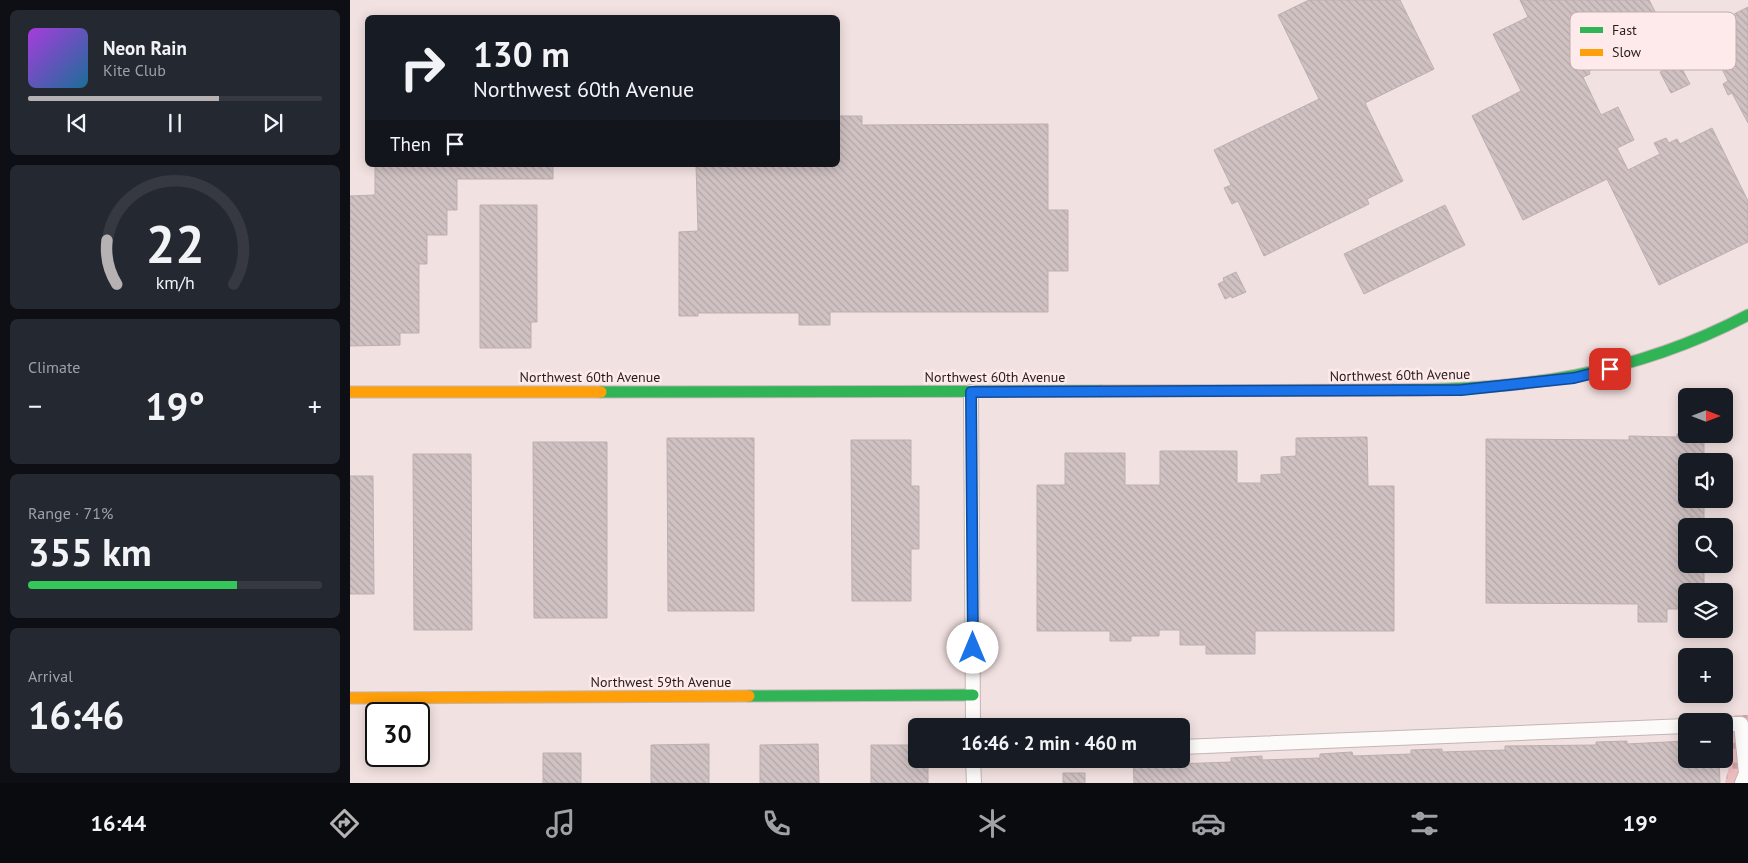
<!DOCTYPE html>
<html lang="en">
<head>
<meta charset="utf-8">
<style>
	body { margin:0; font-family:"PT Sans",sans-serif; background:#242831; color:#f1f3f6; height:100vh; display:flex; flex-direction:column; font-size:19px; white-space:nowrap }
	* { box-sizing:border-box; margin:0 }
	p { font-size:16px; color:#9ea1a6 }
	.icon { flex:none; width:28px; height:28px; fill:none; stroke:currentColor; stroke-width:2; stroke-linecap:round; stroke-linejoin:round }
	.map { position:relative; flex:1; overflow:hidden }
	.panel { display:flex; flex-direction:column; gap:10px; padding:10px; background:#0d0f14; width:350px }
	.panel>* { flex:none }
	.hud { position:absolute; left:15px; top:15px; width:475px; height:152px; border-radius:8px; box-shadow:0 2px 12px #0003; background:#171b24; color:#f1f3f6; overflow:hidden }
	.needle { width:32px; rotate:90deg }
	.controls { position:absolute; left:1328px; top:388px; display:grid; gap:10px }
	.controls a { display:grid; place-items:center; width:55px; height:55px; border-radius:8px; background:#171b24; box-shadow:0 2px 12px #0003; font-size:25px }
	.speed { position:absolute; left:15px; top:702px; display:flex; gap:10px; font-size:25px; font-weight:700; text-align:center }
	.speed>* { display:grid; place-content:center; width:65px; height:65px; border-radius:50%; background:#171b24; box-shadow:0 2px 12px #0003; line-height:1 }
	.speed .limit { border:2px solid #111; border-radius:8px; background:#fff; color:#111 }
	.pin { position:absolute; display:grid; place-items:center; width:42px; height:42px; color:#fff; margin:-21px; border-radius:10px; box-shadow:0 2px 8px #0006 }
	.me { position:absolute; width:55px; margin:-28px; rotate:0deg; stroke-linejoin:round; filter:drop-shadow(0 0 4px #0008) }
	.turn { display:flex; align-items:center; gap:18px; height:105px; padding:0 25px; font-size:22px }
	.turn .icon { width:65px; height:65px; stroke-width:2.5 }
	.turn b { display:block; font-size:35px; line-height:42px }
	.then { display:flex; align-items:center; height:48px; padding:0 25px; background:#0003; gap:10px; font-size:19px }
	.big { font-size:38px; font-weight:700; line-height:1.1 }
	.panel .card { flex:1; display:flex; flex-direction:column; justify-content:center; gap:8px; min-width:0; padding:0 18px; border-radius:8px; background:#242831 }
	.panel .dial { align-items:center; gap:0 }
	.dial svg { height:130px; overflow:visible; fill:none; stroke:#363941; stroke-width:7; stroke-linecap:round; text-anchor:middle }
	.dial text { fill:#f1f3f6; stroke:none }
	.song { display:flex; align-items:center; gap:15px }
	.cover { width:60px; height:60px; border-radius:8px; background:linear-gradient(135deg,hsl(280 70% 55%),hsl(200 70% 35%)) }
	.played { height:5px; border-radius:2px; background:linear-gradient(90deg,#b6b1b3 65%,#363941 65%) }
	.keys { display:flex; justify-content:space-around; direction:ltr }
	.heat { display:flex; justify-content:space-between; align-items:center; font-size:28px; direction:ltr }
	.charge { height:8px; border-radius:4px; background:linear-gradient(90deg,#34c759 71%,#363941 0) }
	.trip { position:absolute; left:558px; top:718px; width:282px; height:50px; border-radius:8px; background:#171b24; box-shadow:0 2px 12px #0003; font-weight:700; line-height:50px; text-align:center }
	.dock { display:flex; height:80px; justify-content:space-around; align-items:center; background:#090b0e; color:#9ea1a6 }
	.dock .icon { width:35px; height:35px }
	.dock .current { color:#b6b1b3 }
	.dock b { font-size:22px; color:#f1f3f6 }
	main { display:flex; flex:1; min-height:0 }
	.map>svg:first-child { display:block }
	.cemetery { fill:url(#cemetery-stones) }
	.building { fill:url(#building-back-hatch); stroke:#bdafb0 }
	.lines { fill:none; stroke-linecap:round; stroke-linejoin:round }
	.street-casing { stroke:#c3b6b6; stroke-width:16 }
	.fast-casing { stroke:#c3b6b6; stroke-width:13 }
	.slow-casing { stroke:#c3b6b6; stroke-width:13 }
	.street { stroke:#fdfafa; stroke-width:14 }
	.fast { stroke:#30b455; stroke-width:11 }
	.slow { stroke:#ff9f0a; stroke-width:11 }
	.route-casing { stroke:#114b97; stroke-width:12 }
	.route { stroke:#1a73e8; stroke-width:9 }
	.labels { text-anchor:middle; stroke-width:5; stroke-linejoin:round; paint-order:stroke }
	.street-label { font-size:14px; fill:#271c1c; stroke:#feeaea }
	.key { fill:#feeaea; stroke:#beacac; stroke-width:1 }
	.key-label { font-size:14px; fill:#271c1c }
</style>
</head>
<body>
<main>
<section class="panel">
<div class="card">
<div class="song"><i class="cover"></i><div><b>Neon Rain</b><p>Kite Club</p></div></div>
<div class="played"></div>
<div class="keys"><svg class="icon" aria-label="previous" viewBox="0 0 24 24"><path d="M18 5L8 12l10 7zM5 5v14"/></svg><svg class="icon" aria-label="pause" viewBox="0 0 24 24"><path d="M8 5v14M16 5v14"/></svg><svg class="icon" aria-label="next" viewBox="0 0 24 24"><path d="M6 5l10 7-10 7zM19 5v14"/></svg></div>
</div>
<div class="card dial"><svg viewBox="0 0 100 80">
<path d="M14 69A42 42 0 1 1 86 69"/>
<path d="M14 69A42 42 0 0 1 8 42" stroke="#b6b1b3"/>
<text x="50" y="56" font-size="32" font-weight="700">22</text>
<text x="50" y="72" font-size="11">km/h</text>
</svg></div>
<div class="card"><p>Climate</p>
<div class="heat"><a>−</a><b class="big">19°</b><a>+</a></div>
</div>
<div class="card"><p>Range · 71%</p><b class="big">355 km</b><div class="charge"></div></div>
<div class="card"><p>Arrival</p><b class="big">16:46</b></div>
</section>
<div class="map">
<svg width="1398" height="783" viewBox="0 0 1398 783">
	<defs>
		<pattern id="cemetery-stones" width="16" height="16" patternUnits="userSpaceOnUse" patternTransform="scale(1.25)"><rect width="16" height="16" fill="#efbdbf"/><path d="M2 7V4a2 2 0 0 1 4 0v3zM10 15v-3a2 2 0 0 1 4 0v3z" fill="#cda2a4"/></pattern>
		<pattern id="building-back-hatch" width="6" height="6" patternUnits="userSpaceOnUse" patternTransform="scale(1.25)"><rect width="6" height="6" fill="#d0c2c2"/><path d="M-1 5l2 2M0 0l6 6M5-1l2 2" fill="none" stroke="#b3a6a6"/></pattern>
	</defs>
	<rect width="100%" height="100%" fill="#f2e1e1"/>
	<path class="cemetery" d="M1385,715H1398V783H1375L1379,767Z"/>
	<path class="building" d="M959,0H1050L1084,69L1015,103L1053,181L1017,199L1019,204L914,256L888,201L882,204L874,188L881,185L864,150L969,99L928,15Z
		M1170,0H1299L1311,23L1292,33L1302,53L1280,64L1275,52L1239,71L1240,74L1233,77L1251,115L1268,107L1284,140L1267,148L1278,170L1310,154L1304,143L1316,138L1319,143L1327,139L1330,144L1362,128L1398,201V242L1309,285L1257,179L1173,220L1122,116L1171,91L1143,34L1178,17Z
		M1398,7V123L1382,93L1378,95L1373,84L1378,81L1353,30Z
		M1329,63L1340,84L1321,93L1310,72Z
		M488,116H512V125L698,124V210H718V271H698V312H480V325H449V313H348V316H329V232L348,231L346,165H488Z
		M25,165H203V179H107V210H97V235H77V264H69V333H50V345L0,346V196L25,195Z
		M130,205H187V322H181V348H130Z
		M1095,205L1115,245L1014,294L994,254Z
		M886,272L896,292L882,298L881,296L875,299L868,284L874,281L873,278Z
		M1327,434H1354V461H1336V499H1354V526H1336V564H1354V591H1336V609H1317V622H1288V604L1136,603V439L1279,440V436L1327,437Z
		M1017,437L1018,486H1044V631H905V654H856V645H830V630H809V636H781V641H760V631H687V485H715V453H775V485H810V451H887V483H911V475L931,474V457L946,456V438Z
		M317,438H404V611H318Z
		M501,440H561V486H569V549H561V601H502Z
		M183,442H257V618H184Z
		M63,454H121L122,630H64Z
		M0,476H23L24,594H0Z
		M1277,741V744L1336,741V759H1369L1370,783H784L783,761L825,759V764L881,762V758L912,756V760L970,758V754L1002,752L1003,756L1061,754V750L1092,749V752L1155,750V746L1246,745V742Z
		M359,744V783H301V745Z
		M468,744L469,783H410V745Z
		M521,745H566V759H578V783H521Z
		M193,753H231V783H193Z
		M713,773H735V783H713Z"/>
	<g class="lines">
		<g class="street-casing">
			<path id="street" d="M621,392L623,726
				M1374,724H1391L1396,773L1392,783
				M831,747L1336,726
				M623,759L624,783"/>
		</g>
		<g class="fast-casing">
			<path id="fast" d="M1042,390C1171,390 1282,376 1398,315
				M251,392L751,391
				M399,696L623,695"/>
		</g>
		<g class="slow-casing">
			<path id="slow" d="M751,391L1042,390
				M0,392H251
				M0,698L399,696"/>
		</g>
		<use href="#street" class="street"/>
		<use href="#fast" class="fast"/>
		<use href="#slow" class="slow"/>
	</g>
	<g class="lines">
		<g class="route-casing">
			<path id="route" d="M623,648L621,392L1111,390L1224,378L1260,369"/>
		</g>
		<use href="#route" class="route"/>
	</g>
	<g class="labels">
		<g class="street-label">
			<text transform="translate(1050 375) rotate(-1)" y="5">Northwest 60th Avenue</text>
			<text x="240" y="382">Northwest 60th Avenue</text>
			<text x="645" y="382">Northwest 60th Avenue</text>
			<text x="311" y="687">Northwest 59th Avenue</text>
		</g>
	</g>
	<rect x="1220" y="12" width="166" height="58" rx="8" class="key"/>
	<rect x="1230" y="27" width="23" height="6" fill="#30b455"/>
	<rect x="1230" y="49" width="23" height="7" fill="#ff9f0a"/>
	<g class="key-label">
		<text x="1262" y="35">Fast</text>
		<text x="1262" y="57">Slow</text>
	</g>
</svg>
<div class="controls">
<a><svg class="needle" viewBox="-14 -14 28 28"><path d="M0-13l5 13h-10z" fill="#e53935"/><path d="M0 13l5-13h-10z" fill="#9ea1a6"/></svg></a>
<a><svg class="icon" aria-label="sound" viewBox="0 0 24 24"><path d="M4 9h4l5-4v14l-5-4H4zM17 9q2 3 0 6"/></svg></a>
<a><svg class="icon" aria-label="search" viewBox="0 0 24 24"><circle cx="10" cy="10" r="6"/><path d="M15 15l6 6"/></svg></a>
<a><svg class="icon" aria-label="layers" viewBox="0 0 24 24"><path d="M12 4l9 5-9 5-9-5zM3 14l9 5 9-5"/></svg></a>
<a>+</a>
<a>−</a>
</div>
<div class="speed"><div class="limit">30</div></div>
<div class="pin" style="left:1260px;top:369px;background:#d93025"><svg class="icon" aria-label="arrive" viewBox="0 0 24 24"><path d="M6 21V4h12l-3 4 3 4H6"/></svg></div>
<svg class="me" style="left:623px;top:648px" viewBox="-20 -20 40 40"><circle r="19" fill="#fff"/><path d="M0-13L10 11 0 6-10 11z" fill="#1a73e8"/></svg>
<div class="trip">16:46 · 2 min · 460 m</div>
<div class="hud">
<div class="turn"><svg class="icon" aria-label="right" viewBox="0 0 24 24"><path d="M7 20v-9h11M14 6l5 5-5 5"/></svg><div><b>130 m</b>Northwest 60th Avenue</div></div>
<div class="then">Then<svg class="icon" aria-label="arrive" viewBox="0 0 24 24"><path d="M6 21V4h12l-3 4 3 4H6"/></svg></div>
</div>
</div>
</main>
<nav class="dock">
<b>16:44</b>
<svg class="icon current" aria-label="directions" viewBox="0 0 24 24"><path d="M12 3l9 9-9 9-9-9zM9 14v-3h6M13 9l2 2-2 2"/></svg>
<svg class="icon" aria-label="music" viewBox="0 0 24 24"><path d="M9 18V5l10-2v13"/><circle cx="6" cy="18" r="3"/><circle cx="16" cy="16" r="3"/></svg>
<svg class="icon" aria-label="phone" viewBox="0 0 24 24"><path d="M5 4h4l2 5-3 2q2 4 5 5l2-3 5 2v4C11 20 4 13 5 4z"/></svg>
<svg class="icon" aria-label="climate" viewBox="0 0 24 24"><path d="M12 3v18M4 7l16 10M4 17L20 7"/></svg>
<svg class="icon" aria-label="car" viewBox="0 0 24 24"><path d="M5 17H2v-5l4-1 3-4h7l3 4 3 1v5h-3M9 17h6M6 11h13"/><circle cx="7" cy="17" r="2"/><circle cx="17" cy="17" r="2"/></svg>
<svg class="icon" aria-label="filters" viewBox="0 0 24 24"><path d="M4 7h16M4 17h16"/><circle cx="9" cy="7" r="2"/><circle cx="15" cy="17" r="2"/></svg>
<b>19°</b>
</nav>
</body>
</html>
